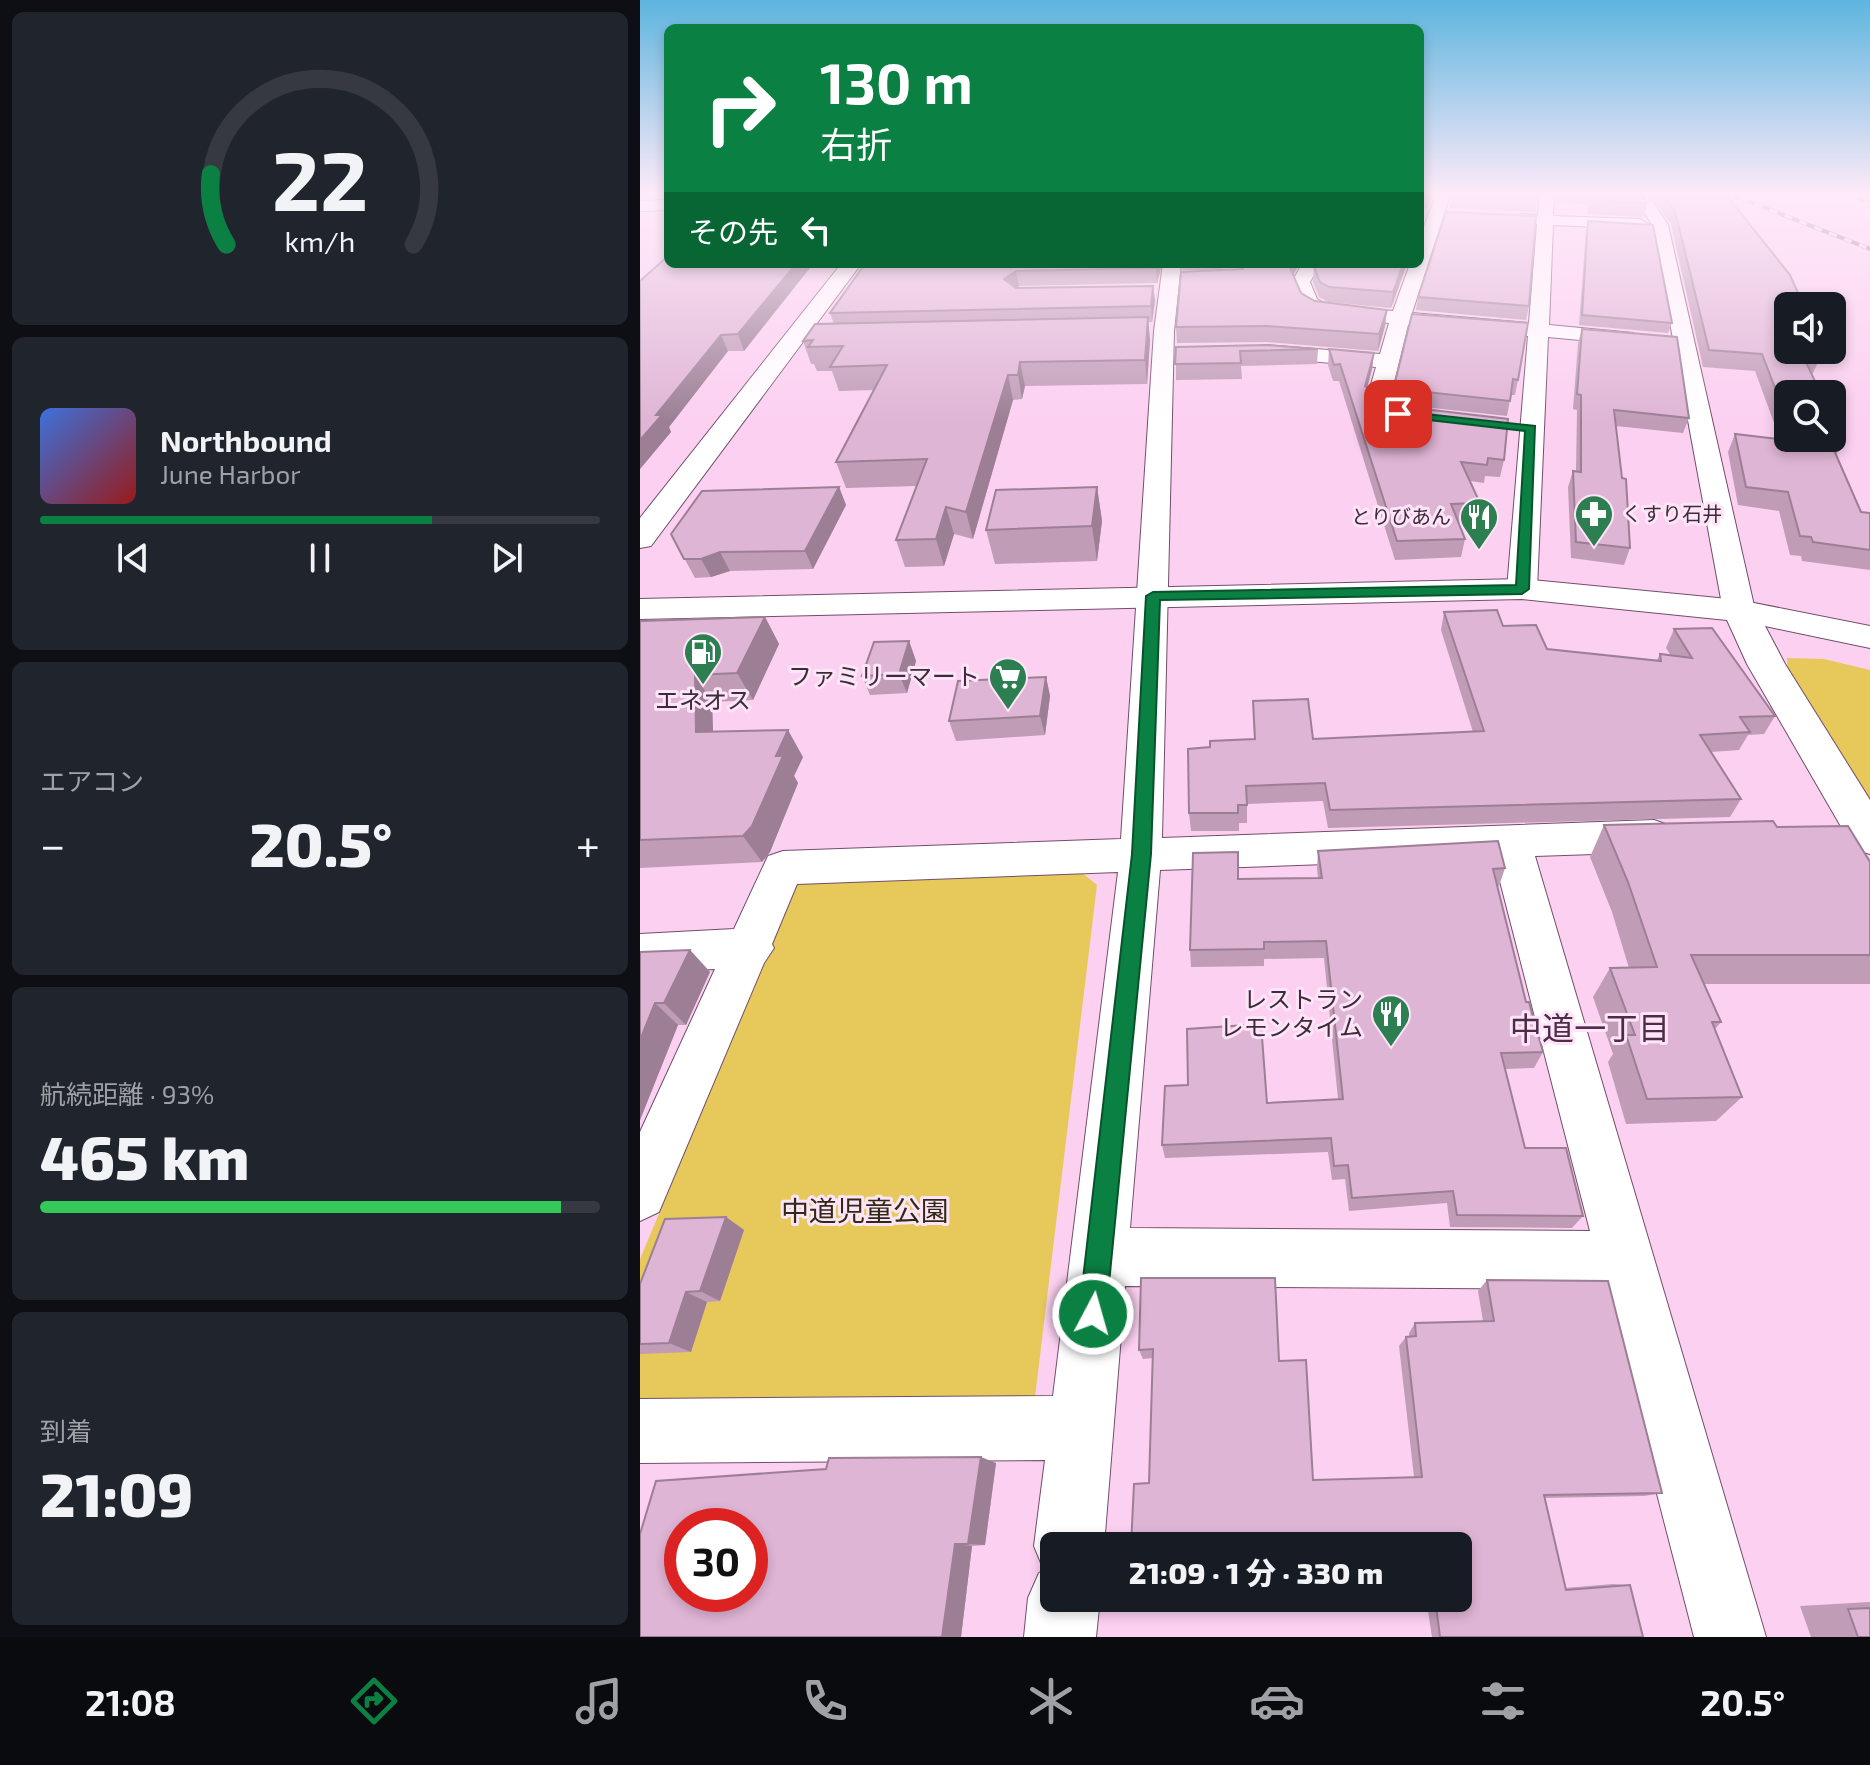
<!DOCTYPE html>
<html lang="ja">
<head>
<meta charset="utf-8">
<style>
	body { margin:0; font-family:"Exo 2","Noto Sans JP",sans-serif; background:#20242c; color:#f1f3f6; height:100vh; display:flex; flex-direction:column; font-size:30px; white-space:nowrap }
	* { box-sizing:border-box; margin:0 }
	p { font-size:26px; color:#9ea1a6 }
	.icon { flex:none; width:44px; height:44px; fill:none; stroke:currentColor; stroke-width:2; stroke-linecap:round; stroke-linejoin:round }
	.map { position:relative; flex:1; overflow:hidden }
	.details { display:flex; flex-direction:column; gap:12px; padding:12px; background:#0d0f14; width:640px }
	.details>* { flex:none }
	.guide { position:absolute; left:24px; top:24px; width:760px; height:244px; border-radius:12px; box-shadow:0 4px 12px #0003; background:#0b8043; color:#fff; overflow:hidden }
	.tools { position:absolute; left:1134px; top:292px; display:grid; gap:16px }
	.tools a { display:grid; place-items:center; width:72px; height:72px; border-radius:12px; background:#171b24; box-shadow:0 4px 12px #0003; font-size:40px }
	.speed { position:absolute; left:24px; top:1508px; display:flex; gap:16px; font-size:40px; font-weight:700; text-align:center }
	.speed>* { display:grid; place-content:center; width:104px; height:104px; border-radius:50%; background:#171b24; box-shadow:0 4px 12px #0003; line-height:1 }
	.speed .limit { border:12px solid #d22; background:#fff; color:#111 }
	.pin { position:absolute; display:grid; place-items:center; width:68px; height:68px; color:#fff; margin:-34px; border-radius:16px; box-shadow:0 4px 12px #0006 }
	.me { position:absolute; width:88px; margin:-44px; rotate:6deg; stroke-linejoin:round; filter:drop-shadow(0 0 6px #0008) }
	.turn { display:flex; align-items:center; gap:28px; height:168px; padding:0 24px; font-size:36px }
	.turn .icon { width:104px; height:104px; stroke-width:2.5 }
	.turn b { display:block; font-size:56px; line-height:68px }
	.then { display:flex; align-items:center; height:76px; padding:0 24px; background:#0003; gap:16px; font-size:30px }
	.big { font-size:60px; font-weight:800; line-height:1.1 }
	.details .widget { flex:1; display:flex; flex-direction:column; justify-content:center; gap:12px; min-width:0; padding:0 28px; border-radius:12px; background:#20242c }
	.details .dial { align-items:center; gap:0 }
	.dial svg { height:208px; overflow:visible; fill:none; stroke:#363941; stroke-width:7; stroke-linecap:round; text-anchor:middle }
	.dial text { fill:#f1f3f6; stroke:none }
	.song { display:flex; align-items:center; gap:24px }
	.cover { width:96px; height:96px; border-radius:12px; background:linear-gradient(135deg,hsl(220 70% 55%),hsl(0 70% 35%)) }
	.played { height:8px; border-radius:4px; background:linear-gradient(90deg,#0b8043 70%,#363941 70%) }
	.keys { display:flex; justify-content:space-around; direction:ltr }
	.heat { display:flex; justify-content:space-between; align-items:center; font-size:44px; direction:ltr }
	.charge { height:12px; border-radius:6px; background:linear-gradient(90deg,#34c759 93%,#363941 0) }
	.trip { position:absolute; left:400px; top:1532px; width:432px; height:80px; border-radius:12px; background:#171b24; box-shadow:0 4px 12px #0003; font-weight:800; line-height:80px; text-align:center }
	.tabs { display:flex; height:128px; justify-content:space-around; align-items:center; background:#090b0e; color:#9ea1a6 }
	.tabs .icon { width:56px; height:56px }
	.tabs .on { color:#0b8043 }
	.tabs b { font-size:36px; color:#f1f3f6 }
	main { display:flex; flex:1; min-height:0 }
	.map>svg:first-child { display:block }
	.green { fill:#e6c95a }
	.lines { fill:none; stroke-linecap:round; stroke-linejoin:round }
	.street-casing { stroke:#724e6a; stroke-width:2 }
	.secondary-casing { stroke:#724e6a; stroke-width:2 }
	.street { fill:#fff; fill-rule:evenodd }
	.secondary { fill:#fff; fill-rule:evenodd }
	.rail-casing { stroke:#7f6478; stroke-width:4 }
	.rail { stroke:#fee4f8; stroke-width:3; stroke-dasharray:8; stroke-linecap:butt }
	.wall { fill:#c09cb7 }
	.shaded-wall { fill:#9c7f95 }
	.building { fill:#dfb5d5; stroke:#9c7f95; stroke-width:2; fill-rule:evenodd }
	.route { fill:#0b8043; stroke:#07532c; stroke-width:2 }
	.labels { text-anchor:middle; stroke-width:6; stroke-linejoin:round; paint-order:stroke }
	.far-poi-label { font-size:20px; fill:#3c2b38; stroke:#fee4f8; text-anchor:start }
	.poi-label { font-size:24px; fill:#3c2b38; stroke:#fee4f8; text-anchor:end }
	.near-park-label { font-size:28px; fill:#302a15; stroke:#fee4f8 }
	.near-neighbourhood-label { font-size:32px; fill:#4e2c47; stroke:#fee4f8 }
</style>
</head>
<body>
<main>
<section class="details">
<div class="widget dial"><svg viewBox="0 0 100 80">
<path d="M14 69A42 42 0 1 1 86 69"/>
<path d="M14 69A42 42 0 0 1 8 42" stroke="#0b8043"/>
<text x="50" y="56" font-size="32" font-weight="700">22</text>
<text x="50" y="72" font-size="11">km/h</text>
</svg></div>
<div class="widget">
<div class="song"><i class="cover"></i><div><b>Northbound</b><p>June Harbor</p></div></div>
<div class="played"></div>
<div class="keys"><svg class="icon" aria-label="previous" viewBox="0 0 24 24"><path d="M18 5L8 12l10 7zM5 5v14"/></svg><svg class="icon" aria-label="pause" viewBox="0 0 24 24"><path d="M8 5v14M16 5v14"/></svg><svg class="icon" aria-label="next" viewBox="0 0 24 24"><path d="M6 5l10 7-10 7zM19 5v14"/></svg></div>
</div>
<div class="widget"><p>エアコン</p>
<div class="heat"><a>−</a><b class="big">20.5°</b><a>+</a></div>
</div>
<div class="widget"><p>航続距離 · 93%</p><b class="big">465 km</b><div class="charge"></div></div>
<div class="widget"><p>到着</p><b class="big">21:09</b></div>
</section>
<div class="map">
<svg width="1230" height="1637" viewBox="0 0 1230 1637">
	<rect width="100%" height="100%" fill="#fcd0f1"/>
	<path class="green" d="M1147,658L1184,659L1230,670V799L1148,677Z
		M441,872L457,885L395,1397L0,1407V1259L158,883Z"/>
	<g class="lines">
		<g class="street-casing">
			<path id="street" d="M797,192H811L772,313L889,323L897,224H881L873,219L881,214L898,215L900,192H914L913,216L1000,219L1008,224L1000,229L913,225L909,325L993,333L1003,339L993,345L908,337L897,589L893,596L882,598L871,596L867,589L888,336L768,325L750,399L764,408L791,412L795,417L791,422C770,427 740,420 726,402L736,367L624,357L613,351L624,345L740,354L749,323L675,314L662,306L652,282L662,264H680L670,282L677,299L687,305L753,311L770,264H780V237Z
				M992,192H1006L1028,225L1115,610L1110,617L1099,619L1088,617L1083,610L1012,225Z
				M28,200V210L0,211V201Z
				M523,264H541L534,331L522,838L1014,820L1028,825L1034,836L1028,847L1014,852L895,856L1126,1637H1054L964,1289L485,1286L464,1546H414V1598H460L456,1637H384L388,1598L399,1573L404,1570L394,1546L405,1460L0,1463V1399L413,1396L478,872L157,884L132,944L134,948L124,963L19,1212L0,1221V1132L75,969L0,972V934L94,929L128,856L143,851L481,839L514,331ZM854,858L950,1231L490,1228L520,870Z"/>
		</g>
		<g class="secondary-casing">
			<path id="secondary" d="M201,264H221L11,546L0,548V518Z
				M882,579L1099,600L1230,626V648L1125,626L1145,664L1230,800V854L1214,849L1107,664L1087,620L882,599L0,619V599Z"/>
		</g>
		<use href="#street" class="street"/>
		<use href="#secondary" class="secondary"/>
		<g class="rail-casing">
			<path id="rail" d="M1085,192L1230,249
				M1211,192L1230,206"/>
		</g>
		<use href="#rail" class="rail"/>
	</g>
	<path class="wall" d="M0,192H28V197L0,198Z
		M812,192H899L895,212L809,208Z
		M915,192H1000L1007,203L1004,217L947,214L948,205L917,202Z
		M1008,192H1084L1179,360L1172,375L1148,394V438H1192L1203,442L1196,455L1221,512L1230,513V570L1162,561L1161,556L1150,555L1139,511L1098,505L1088,452L1095,434L1140,439L1115,371L1063,367L1031,224Z
		M948,221L1032,323L1028,333L939,325L946,230Z
		M28,264H173L104,351H88L29,427L31,432L0,469V281Z
		M225,264H522L517,283L379,286L376,288L513,286L515,301L512,322H508L510,340L507,384L385,386L382,399L373,400L333,539L314,534L304,566L265,567L256,540L277,486L206,488L196,462L234,390L199,391L192,371H177L174,364H171L163,341L194,324L190,313Z
		M542,264H584L583,270L659,264L653,275L661,293L675,301L745,326L738,351L627,342L537,343L536,327L582,270H543Z
		M675,264H767L751,308L688,302L679,297L673,282L674,267Z
		M778,297L889,306L886,320L776,310Z
		M942,329L1049,418L1043,433L976,426L990,548L984,565L931,558L928,487L933,471L936,472L937,410L933,409L938,343Z
		M536,347L678,349L677,364L601,366L602,379L536,380Z
		M689,349L734,353L732,369L727,388L750,405L864,460L860,477L845,476L844,483L830,481L840,503L836,521L818,522L825,539L821,557L755,560L699,381H693L688,365Z
		M878,380L875,395H871L867,416L765,405L753,398L755,382Z
		M199,487L206,505L173,569L90,571L71,577L55,578L31,534Z
		M457,487L462,521L457,561L355,564L346,530Z
		M804,612L863,626L907,649L1017,660L1020,654L1031,656L1026,648L1034,629L1135,716L1124,734L1108,735L1099,750L1071,752L1101,799L1090,817L688,828L683,801L607,804V823H599V831H551L549,813L570,747L614,739L613,701L673,739L833,732L801,630Z
		M125,617L139,644L113,700L72,702L73,732L163,757L154,776L158,783L130,852L122,862L0,868V621Z
		M269,641L276,661L267,693L230,695L222,676Z
		M406,677L410,696L405,735L316,741L309,721Z
		M964,825L1137,827L1230,862V984H1064L1081,1022L1075,1029L1102,1097L1076,1121L986,1124L968,1062L973,1054L953,997L970,968H989L972,912L950,857Z
		M678,851L865,868L859,886H857L886,1002L903,1052L894,1068L865,1069L885,1148L943,1216L932,1228L810,1227L807,1203L709,1211L705,1179L692,1180L688,1152L525,1158L522,1145L627,1103L698,1099L684,958L624,959V966L551,967L550,950L678,878L677,869Z
		M50,950L70,972L46,1025H38L0,1120V952Z
		M86,1217L104,1230L80,1301L67,1302L51,1352L0,1354V1284Z
		M501,1278L639,1361L673,1480L774,1477L759,1346L766,1337H769V1333L775,1323L843,1321L838,1291L847,1280L1022,1493L1004,1496L905,1498L925,1588L973,1584L990,1585L1003,1637H792L786,1598H818V1546L509,1483L513,1358L503,1359L499,1350Z
		M356,1463L345,1545L332,1546L321,1637H0Z
		M1230,1602V1637H1171L1160,1606Z"/>
	<path class="shaded-wall" d="M791,192H794L788,208L780,209V196Z
		M156,264H173L104,351L98,334Z
		M517,264H522L517,283L516,268Z
		M652,264H659L649,283L650,268Z
		M763,264H767L751,308L753,292Z
		M376,271L379,286L367,294L364,279Z
		M513,286L515,301L512,322L511,306Z
		M747,310L745,326L738,351L739,334Z
		M508,317L510,340L507,384L505,360Z
		M81,335L88,351L29,427L31,432L0,469V440L16,415Z
		M734,353L732,369L723,403L725,386Z
		M380,362L385,386L382,399L378,375Z
		M368,375L373,400L333,539L326,512Z
		M199,487L206,505L173,569L165,551Z
		M457,487L462,521L457,561L452,526Z
		M306,507L314,534L304,566L296,539Z
		M80,552L90,571L71,577L61,559Z
		M125,617L139,644L113,700L97,673Z
		M269,641L276,661L267,693L259,674Z
		M55,675L72,702L74,759L56,732Z
		M406,677L410,696L405,735L400,716Z
		M148,730L163,757L154,776L158,783L130,852L122,862L103,836L136,756Z
		M50,950L70,972L46,1025L24,1003Z
		M15,1003L38,1025L0,1120V1040Z
		M86,1217L104,1230L80,1301L60,1291Z
		M46,1292L67,1302L51,1352L29,1343Z
		M341,1457L356,1463L345,1545L328,1544Z
		M315,1544L332,1546L321,1637H302Z"/>
	<path class="building" d="M780,192H791L790,194L780,196Z
		M812,192H899L898,198L811,195Z
		M946,192H1000L1007,203L950,201L951,192Z
		M1021,192H1084L1150,275L1164,306H1148V350H1175L1179,360L1164,358L1181,394H1148V422L1122,354L1069,350L1035,211Z
		M780,207L783,209L780,219Z
		M806,212L896,216L889,306L778,297Z
		M948,221L1013,225L1032,323L942,315Z
		M28,256V264H156L98,334L81,335L16,415H22L0,440V281Z
		M225,264H517L516,268L376,271L364,279L376,288L513,286L511,306L190,313Z
		M604,264H652L650,268L661,293L675,301L747,310L739,334L627,326L536,327L541,272L603,269Z
		M675,264H763L753,292L689,287L680,282L674,267Z
		M772,314L888,323L878,380L873,379L870,401L767,390L755,382Z
		M508,317L505,360L380,362L378,375H368L326,512L306,507L296,539L256,540L287,459L196,462L247,365L190,367L203,346L168,347L173,340L163,341L175,324Z
		M942,329L1037,337L1049,418L974,410L982,478L986,479L990,548L936,542L933,471L941,472V395L937,394Z
		M627,345L678,349L600,351L601,363L535,364L536,347Z
		M689,349L734,353L725,386L750,405L868,419L864,460L848,458L847,465L821,462L840,503L811,504L825,539L757,541L700,364L694,365Z
		M1192,419L1203,442L1190,441L1221,512L1230,513V550L1173,542L1171,537L1160,536L1148,492L1106,487L1095,434L1155,441L1154,438H1192Z
		M199,487L165,551L80,552L61,559H44L31,534L62,491Z
		M457,487L452,526L346,530L356,490Z
		M857,610L863,626L896,625L907,649L1021,661L1020,654L1052,658L1034,629L1072,628L1135,716L1100,717L1110,732L1060,735L1101,799L690,810L685,783L606,786L607,805H598V813H549L548,749L570,747V741L615,739L613,701L668,699L673,739L844,731L804,612Z
		M125,617L97,673L55,675L56,732L148,730L136,756H143L112,826L103,836L0,840V621Z
		M269,641L259,674L222,676L234,642Z
		M406,677L400,716L309,721L318,681Z
		M1133,821L1137,827L1208,826L1230,862V955H1051L1081,1022H1072L1102,1097L1007,1099L986,1035H995L970,968L1017,967L988,882L964,825Z
		M858,841L865,868L853,869L886,1002H889L903,1052L861,1053L885,1148H926L943,1216L817,1215L813,1191L712,1198L708,1165L694,1166L691,1138L522,1145L525,1086L548,1085L547,1029L621,1024L627,1103L703,1099L686,941L624,942V949L550,950L553,853L598,852V879L682,878L678,851Z
		M50,950L24,1003H15L0,1040V952Z
		M86,1217L60,1291L46,1292L29,1343L0,1344V1284L25,1219Z
		M501,1278H635L639,1361L666,1360L673,1480L782,1477L766,1337L776,1336L775,1323L854,1321L847,1280L968,1281L1022,1493L904,1495L926,1590L990,1585L1003,1637H800L795,1598H818V1546H491L494,1484L509,1483L513,1349L499,1350Z
		M341,1457L328,1544H315L302,1637H0V1534L16,1481L186,1469L189,1458ZM42,1526H110V1594H42Z
		M1230,1608V1637H1218L1208,1609Z"/>
	<linearGradient id="sky" x2="0" y2="1"><stop stop-color="#5db5df"/><stop offset="0.46" stop-color="#feeaf9"/><stop offset="1" stop-color="#feeaf9" stop-opacity="0"/></linearGradient>
	<rect width="1230" height="421" fill="url(#sky)"/>
	<path class="route" d="M758,411L895,426L889,589L882,594L520,600L511,854L466,1314L462,1324L453,1328L443,1324L439,1314L492,854L506,596L513,592L876,585L885,431L754,416L752,414Z"/>
	<defs>
		<g id="pharmacy-pin" transform="scale(2)"><path d="M0 17L-7.5 6A9.5 9.5 0 1 1 7.5 6Z" fill="#2d7e50" stroke="#fee4f8"/><path d="M-2-6h4v4h4v4h-4v4h-4v-4h-4v-4h4Z" fill="#fff"/></g>
		<g id="restaurant-pin" transform="scale(2)"><path d="M0 17L-7.5 6A9.5 9.5 0 1 1 7.5 6Z" fill="#2d7e50" stroke="#fee4f8"/><path d="M-5-6h1v4h1v-4h1v4h1v-4h1v5L-1.5 .5V6h-2V.5L-5-1ZM5-6V6H3V1.5H1.5Q1.5-4 5-6Z" fill="#fff"/></g>
		<g id="fuel-pin" transform="scale(2)"><path d="M0 17L-7.5 6A9.5 9.5 0 1 1 7.5 6Z" fill="#2d7e50" stroke="#fee4f8"/><path d="M-5.5-6h7V0h2V4h1.3V-2.5L3-4.5l.8-.8L6-3V5H2.5V1h-1V6h-7ZM-4.2-4.7v3.2H.2V-4.7Z" fill="#fff"/></g>
		<g id="supermarket-pin" transform="scale(2)"><path d="M0 17L-7.5 6A9.5 9.5 0 1 1 7.5 6Z" fill="#2d7e50" stroke="#fee4f8"/><path d="M-6-5.5h2.5l.6 2H6L4.5 2H-2.5L-4.4-4H-6ZM-1.5 3.2a1.3 1.3 0 1 0 .1 0ZM3 3.2a1.3 1.3 0 1 0 .1 0Z" fill="#fff"/></g>
	</defs>
	<g fill-rule="evenodd">
		<use href="#pharmacy-pin" x="954" y="514"/>
		<use href="#restaurant-pin" x="839" y="517"/>
		<use href="#fuel-pin" x="63" y="652"/>
		<use href="#supermarket-pin" x="368" y="677"/>
		<use href="#restaurant-pin" x="751" y="1014"/>
	</g>
	<g class="labels">
		<g class="far-poi-label">
			<text x="982" y="521">くすり石井</text>
			<text x="811" y="524" text-anchor="end">とりびあん</text>
		</g>
		<g class="poi-label">
			<text x="340" y="685">ファミリーマート</text>
			<text x="63" y="709" text-anchor="middle">エネオス</text>
			<text x="723" y="1008">レストラン<tspan x="723" dy="28">レモンタイム</tspan></text>
		</g>
		<g class="near-park-label">
			<text x="225" y="1221">中道児童公園</text>
		</g>
		<g class="near-neighbourhood-label">
			<text x="950" y="1040">中道一丁目</text>
		</g>
	</g>
</svg>
<div class="tools">
<a><svg class="icon" aria-label="sound" viewBox="0 0 24 24"><path d="M4 9h4l5-4v14l-5-4H4zM17 9q2 3 0 6"/></svg></a>
<a><svg class="icon" aria-label="search" viewBox="0 0 24 24"><circle cx="10" cy="10" r="6"/><path d="M15 15l6 6"/></svg></a>
</div>
<div class="speed"><div class="limit">30</div></div>
<div class="pin" style="left:758px;top:414px;background:#d93025"><svg class="icon" aria-label="arrive" viewBox="0 0 24 24"><path d="M6 21V4h12l-3 4 3 4H6"/></svg></div>
<svg class="me" style="left:453px;top:1314px" viewBox="-20 -20 40 40"><circle r="17" fill="#0b8043" stroke="#fff" stroke-width="3"/><path d="M0-11L8 9 0 5-8 9z" fill="#fff"/></svg>
<div class="trip">21:09 · 1 分 · 330 m</div>
<div class="guide">
<div class="turn"><svg class="icon" aria-label="right" viewBox="0 0 24 24"><path d="M7 20v-9h11M14 6l5 5-5 5"/></svg><div><b>130 m</b>右折</div></div>
<div class="then">その先<svg class="icon" aria-label="left" viewBox="0 0 24 24"><path d="M17 20v-9H6M10 6l-5 5 5 5"/></svg></div>
</div>
</div>
</main>
<nav class="tabs">
<b>21:08</b>
<svg class="icon on" aria-label="directions" viewBox="0 0 24 24"><path d="M12 3l9 9-9 9-9-9zM9 14v-3h6M13 9l2 2-2 2"/></svg>
<svg class="icon" aria-label="music" viewBox="0 0 24 24"><path d="M9 18V5l10-2v13"/><circle cx="6" cy="18" r="3"/><circle cx="16" cy="16" r="3"/></svg>
<svg class="icon" aria-label="phone" viewBox="0 0 24 24"><path d="M5 4h4l2 5-3 2q2 4 5 5l2-3 5 2v4C11 20 4 13 5 4z"/></svg>
<svg class="icon" aria-label="climate" viewBox="0 0 24 24"><path d="M12 3v18M4 7l16 10M4 17L20 7"/></svg>
<svg class="icon" aria-label="car" viewBox="0 0 24 24"><path d="M5 17H2v-5l4-1 3-4h7l3 4 3 1v5h-3M9 17h6M6 11h13"/><circle cx="7" cy="17" r="2"/><circle cx="17" cy="17" r="2"/></svg>
<svg class="icon" aria-label="filters" viewBox="0 0 24 24"><path d="M4 7h16M4 17h16"/><circle cx="9" cy="7" r="2"/><circle cx="15" cy="17" r="2"/></svg>
<b>20.5°</b>
</nav>
</body>
</html>
